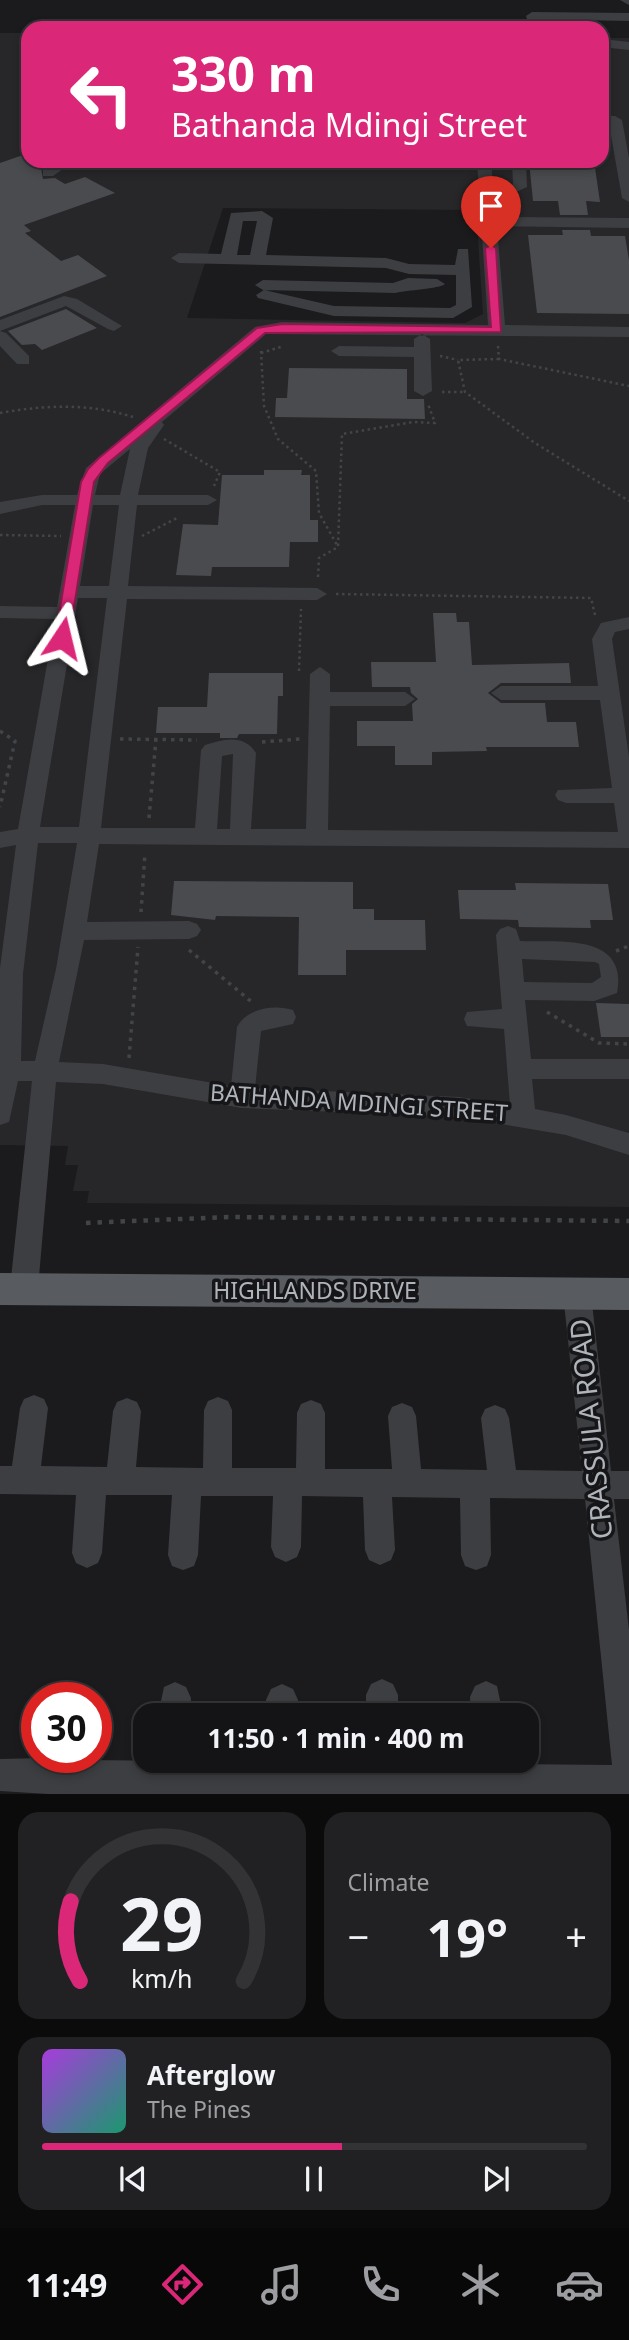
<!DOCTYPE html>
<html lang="en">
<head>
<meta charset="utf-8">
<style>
	body { margin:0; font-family:"Noto Sans",sans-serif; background:#212123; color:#f1f3f6; height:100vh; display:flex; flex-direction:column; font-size:26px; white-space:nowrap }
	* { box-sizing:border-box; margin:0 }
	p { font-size:23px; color:#9d9ea1 }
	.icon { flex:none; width:38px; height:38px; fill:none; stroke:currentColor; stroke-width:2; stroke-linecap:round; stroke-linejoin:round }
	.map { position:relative; height:1794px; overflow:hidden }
	.side { display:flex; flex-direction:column; gap:18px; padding:18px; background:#0b0b0c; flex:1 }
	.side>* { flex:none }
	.banner { position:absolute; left:21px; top:21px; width:588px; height:147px; border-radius:21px; box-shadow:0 4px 10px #0003,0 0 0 2px #333335; background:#db2777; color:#fff; overflow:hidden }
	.speed { position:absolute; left:21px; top:1682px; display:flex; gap:14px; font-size:35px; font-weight:700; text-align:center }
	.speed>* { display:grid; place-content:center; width:91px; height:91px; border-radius:50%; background:#141416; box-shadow:0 4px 10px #0003,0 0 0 2px #333335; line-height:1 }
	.speed .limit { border:10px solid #d22; background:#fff; color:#111 }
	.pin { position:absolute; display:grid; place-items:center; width:60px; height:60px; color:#fff; margin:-72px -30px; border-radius:50% 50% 50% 0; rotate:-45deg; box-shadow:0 0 7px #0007 }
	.pin .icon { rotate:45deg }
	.me { position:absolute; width:77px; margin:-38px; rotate:10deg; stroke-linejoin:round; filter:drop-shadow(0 0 5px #0008) }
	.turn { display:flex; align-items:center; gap:24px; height:147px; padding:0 35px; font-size:32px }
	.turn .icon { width:91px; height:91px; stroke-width:2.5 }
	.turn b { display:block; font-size:49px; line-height:60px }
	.big { font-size:52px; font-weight:700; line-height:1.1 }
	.side .widget { flex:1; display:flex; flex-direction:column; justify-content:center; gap:10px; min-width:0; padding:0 24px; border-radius:21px; background:#212123 }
	.side .dial { align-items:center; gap:0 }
	.dial svg { height:182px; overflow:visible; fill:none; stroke:#333335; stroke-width:7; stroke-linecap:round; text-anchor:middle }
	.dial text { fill:#f1f3f6; stroke:none }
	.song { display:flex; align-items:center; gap:21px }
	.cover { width:84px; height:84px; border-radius:10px; background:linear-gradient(135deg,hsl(280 70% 55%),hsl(160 70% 35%)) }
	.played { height:7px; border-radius:4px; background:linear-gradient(90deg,#db2777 55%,#333335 55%) }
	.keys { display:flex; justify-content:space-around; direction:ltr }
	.heat { display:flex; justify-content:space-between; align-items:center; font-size:38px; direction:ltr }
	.side .tiles { flex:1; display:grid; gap:18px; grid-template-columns:1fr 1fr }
	.widget:last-child { grid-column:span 2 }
	.trip { position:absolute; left:133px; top:1703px; width:406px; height:70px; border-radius:21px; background:#141416; box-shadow:0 4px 10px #0003,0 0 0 2px #333335; font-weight:700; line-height:70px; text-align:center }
	.tabs { display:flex; height:112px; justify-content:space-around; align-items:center; background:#080809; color:#9d9ea1 }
	.tabs .icon { width:49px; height:49px }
	.tabs .on { color:#db2777 }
	.tabs b { font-size:32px; color:#f1f3f6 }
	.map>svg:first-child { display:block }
	.built { fill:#27272a; fill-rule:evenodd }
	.building { fill:#4a4b4f }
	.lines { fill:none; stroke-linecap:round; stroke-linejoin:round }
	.path-far2 { stroke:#424548; stroke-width:2.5; stroke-dasharray:2.5 3.5; stroke-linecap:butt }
	.path-far1 { stroke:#424548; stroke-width:3.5; stroke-dasharray:3.5 5; stroke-linecap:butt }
	.path { stroke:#424548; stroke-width:4.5; stroke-dasharray:4.5 7; stroke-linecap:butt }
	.minor { fill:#3c3e41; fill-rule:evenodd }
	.major { fill:#585b60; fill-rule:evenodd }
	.route { fill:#db2777; stroke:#8e194d; stroke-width:2 }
	.labels { text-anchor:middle; stroke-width:7; stroke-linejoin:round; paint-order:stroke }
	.street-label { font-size:23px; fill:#afb4bb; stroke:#161618 }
	.near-street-label { font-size:28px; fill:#afb4bb; stroke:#161618 }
</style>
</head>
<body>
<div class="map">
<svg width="629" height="1794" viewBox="0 0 629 1794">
	<rect width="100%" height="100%" fill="#1b1b1d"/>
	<path class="built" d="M0,33H28V161H602V38H629V1207L87,1203L89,1191H73L78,1165H65L68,1146L0,1145ZM223,208L476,210L483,314L465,323L187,318Z"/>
	<path class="building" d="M23,155L41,168L43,179L55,178L65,184L85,177L115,193L24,225L31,231L25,233L61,261L78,255L107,276L0,317V163Z
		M529,161H594L600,202L586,201L588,215H560L558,201H533Z
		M562,230H590L591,236H625L629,260V314L537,313L528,235H563Z
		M66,309L97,328L42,350L35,344L22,345L8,331Z
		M289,368L407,369V399H424L425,419L275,417L276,398H287Z
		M264,470H302L301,475H310V520H318V542H290L289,567H212L211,576L176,575L183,524L218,525L222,475H264Z
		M433,613H456L457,622H469L472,665L569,663L571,683H501L488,693L501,703H545L547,722H576L579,747H486L487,751L432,752V765H395V746H357V721H413L412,704L418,699L411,693L410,687H372L371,662H436Z
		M209,673H283V696H278L277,734H239L237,738H220V733H156L158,707H207Z
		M174,881L353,882V909H374V920H425L426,950H346V975H298L299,917L216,916L215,920L171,915Z
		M515,883L608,884L613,920H590L591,928L519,927L518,920L460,919L458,890H516Z
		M596,1003L629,1004V1037H601Z"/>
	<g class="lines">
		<path class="path-far2" d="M498,346L499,359L629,386
			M261,351L264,406L278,439L316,471L319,513L337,545
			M261,353L284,346
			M440,356L458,360
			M499,359L458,360L465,392L535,443L629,501
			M442,392H465
			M0,413C45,405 89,403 133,417
			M164,439L220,472L214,486
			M0,535L61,536
			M142,536L179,517
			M318,577L319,558L338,547L342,434L413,422L435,423L428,404
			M336,594L591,598L595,615
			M299,671L301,609"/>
		<path class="path-far1" d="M0,731L15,741L0,807
			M120,739L197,740
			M262,742L300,739
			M149,818L156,739
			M141,912L145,853
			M189,950L253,1003
			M616,951L629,946
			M547,1012L599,1043L629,1044
			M129,1058L138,947"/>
		<path class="path" d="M86,1223L228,1217L629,1221"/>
		<path class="minor" d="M620,0H629V5Z
			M532,12L629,13V21L527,19L526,16Z
			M602,39L629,42V50L602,47Z
			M602,116H615L622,120L629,158V202L622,198L609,124H602Z
			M57,161H74L53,176H43V170Z
			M477,161H491L493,186L513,185L512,161H526L527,187L512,194H494L496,217L629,218V228L497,226L505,325L629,327V337L266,334L162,422L164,425L148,448L138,495H208L217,500L208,505H137L128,586L317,588L327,594L317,600L127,599L101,828H195L201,750L205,745C224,739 244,734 256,753L251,829H306L310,674L320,667L330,674V692H405L415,699L405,706H330L328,830L618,832L614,803H566L558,800L555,795L558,790L612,788L600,700H501L491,693L501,686H598L592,639L601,623L629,617V629L615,632L612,639L629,757V848L99,844L87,922L189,921L197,924L201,930L197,936L189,939L84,940L59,1062L103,1064L231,1086L237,1027C247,1008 274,1004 293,1010L296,1017L293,1024L261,1031L255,1088L459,1097L510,1105L504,1029L467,1026L464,1019L467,1012L502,1009L496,935L500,929L508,926L516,929L520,941C554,943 629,931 617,993L594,1001L525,1000L531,1059H629V1079H532L535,1109L566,1115L629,1133V1155L566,1135L459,1117L242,1108L103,1084L56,1082L38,1288L34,1297L24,1300L14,1297L10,1288L32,1081H18L9,1122L0,1125V968L16,845L0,848V832L18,829L55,619L0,618V606L57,607L75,505H42L0,514V502L42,495H77L86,468L255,327L282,322L488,325ZM130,449L120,495H95L100,474ZM93,505H119L109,586H80ZM78,598H107L79,827H40ZM233,754L230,829H217L222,756ZM38,843H77L56,969L35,1061H21L23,974ZM522,959L595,962L599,964L601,977L592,983L524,982Z
			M262,211L273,218L266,255L386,258L409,264L455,265L458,249H468L472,307L453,318L334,316L258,298L256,295L264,290L334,306L450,308L456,305V275L409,274L386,268L179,263L171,258L179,253L221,254L231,213ZM243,221H257L250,255H237Z
			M408,278L437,279L445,284C439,289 407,290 395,293L263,290L255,285L263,280L393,283Z
			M64,296L77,299L122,326L114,331L108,329L66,306L0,331V320Z
			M0,331L6,333L29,356V364H17L0,346Z
			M422,334L430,339L432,391L423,396L414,391V357L339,356L331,351L339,346L414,347V339Z
			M577,1282L587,1285L591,1294L611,1471H629V1499H614L629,1630V1794H48L0,1791V1759L84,1757V1760L612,1765L585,1499L490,1498L491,1555L487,1566L476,1570L465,1566L461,1555L460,1498L392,1497L395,1550L391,1560L380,1565L369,1560L365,1550L363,1497L302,1496L301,1547L297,1557L286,1562L275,1557L271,1547L273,1496H201L198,1555L194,1566L183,1570L172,1566L168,1555L172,1495H106L102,1553L98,1563L87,1568L76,1563L72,1553L76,1495L0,1494V1466H12L20,1408L24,1399L34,1395L44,1399L48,1408L41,1466L107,1467L113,1411L117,1402L127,1398L137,1402L141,1411L136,1467L203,1468L204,1410L208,1401L218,1397L228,1401L232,1410V1468H296L297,1413L301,1404L311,1400L321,1404L325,1413V1469H392L388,1416L392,1407L402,1403L412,1407L416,1416L421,1469L487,1470L481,1418L485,1409L495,1405L505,1409L509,1418L516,1470L582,1471L563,1294L567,1285Z
			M382,1679L393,1684L398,1695V1715H366V1695L371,1684Z
			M75,1681L86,1686L91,1698H59L64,1686Z
			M486,1681L497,1686L503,1715H471L470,1697L475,1686Z
			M175,1682L186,1687L191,1698L190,1715H158L164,1687Z
			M282,1684L293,1689L298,1700V1715H266V1700L271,1689Z"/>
		<path class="major" d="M0,1273L629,1278V1310L0,1305Z"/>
	</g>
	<path class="route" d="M491,245L496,248L501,332L265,333L108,463L94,482L69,638L67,641H57L55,638L81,482L88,469L99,458L257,328L282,324L491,327L485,248Z"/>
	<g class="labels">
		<g class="street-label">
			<text transform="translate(359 1103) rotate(4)" y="8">BATHANDA MDINGI STREET</text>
			<text x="315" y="1299">HIGHLANDS DRIVE</text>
		</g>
		<g class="near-street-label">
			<text transform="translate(591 1429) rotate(-96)" y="10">CRASSULA ROAD</text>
		</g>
	</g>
</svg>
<div class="speed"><div class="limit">30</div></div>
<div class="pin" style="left:491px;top:248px;background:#d93025"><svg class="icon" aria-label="arrive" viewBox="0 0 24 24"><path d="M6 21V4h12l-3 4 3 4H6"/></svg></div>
<svg class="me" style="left:62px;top:638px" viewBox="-20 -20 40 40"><path d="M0-17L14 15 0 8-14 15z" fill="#db2777" stroke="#fff" stroke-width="4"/></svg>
<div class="trip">11:50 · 1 min · 400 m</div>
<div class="banner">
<div class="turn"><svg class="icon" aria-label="left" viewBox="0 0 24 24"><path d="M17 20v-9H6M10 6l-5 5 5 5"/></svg><div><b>330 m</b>Bathanda Mdingi Street</div></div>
</div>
</div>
<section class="side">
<div class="tiles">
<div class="widget dial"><svg viewBox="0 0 100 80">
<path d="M14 69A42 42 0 1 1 86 69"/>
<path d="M14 69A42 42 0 0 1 10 34" stroke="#db2777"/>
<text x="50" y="56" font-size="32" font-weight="700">29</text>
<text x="50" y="72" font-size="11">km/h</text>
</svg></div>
<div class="widget"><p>Climate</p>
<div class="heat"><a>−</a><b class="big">19°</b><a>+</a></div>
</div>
<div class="widget">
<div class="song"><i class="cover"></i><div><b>Afterglow</b><p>The Pines</p></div></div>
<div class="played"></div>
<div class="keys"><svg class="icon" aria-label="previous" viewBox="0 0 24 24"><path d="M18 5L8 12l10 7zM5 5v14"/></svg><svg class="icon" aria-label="pause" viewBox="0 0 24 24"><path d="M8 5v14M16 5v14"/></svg><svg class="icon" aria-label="next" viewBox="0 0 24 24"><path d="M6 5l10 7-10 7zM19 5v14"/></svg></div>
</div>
</div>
</section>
<nav class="tabs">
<b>11:49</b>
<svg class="icon on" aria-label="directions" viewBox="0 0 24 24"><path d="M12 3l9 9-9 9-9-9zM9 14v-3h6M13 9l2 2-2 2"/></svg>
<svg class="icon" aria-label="music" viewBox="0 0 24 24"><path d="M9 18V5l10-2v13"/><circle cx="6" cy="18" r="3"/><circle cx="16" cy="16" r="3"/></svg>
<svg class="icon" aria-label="phone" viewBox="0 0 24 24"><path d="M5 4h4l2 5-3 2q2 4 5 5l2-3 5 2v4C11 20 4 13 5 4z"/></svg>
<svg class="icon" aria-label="climate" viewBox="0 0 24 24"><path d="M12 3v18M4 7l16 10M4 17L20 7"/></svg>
<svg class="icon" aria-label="car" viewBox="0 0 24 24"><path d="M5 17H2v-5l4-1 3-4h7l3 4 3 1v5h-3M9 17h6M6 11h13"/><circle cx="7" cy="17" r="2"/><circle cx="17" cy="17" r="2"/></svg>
</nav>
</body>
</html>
